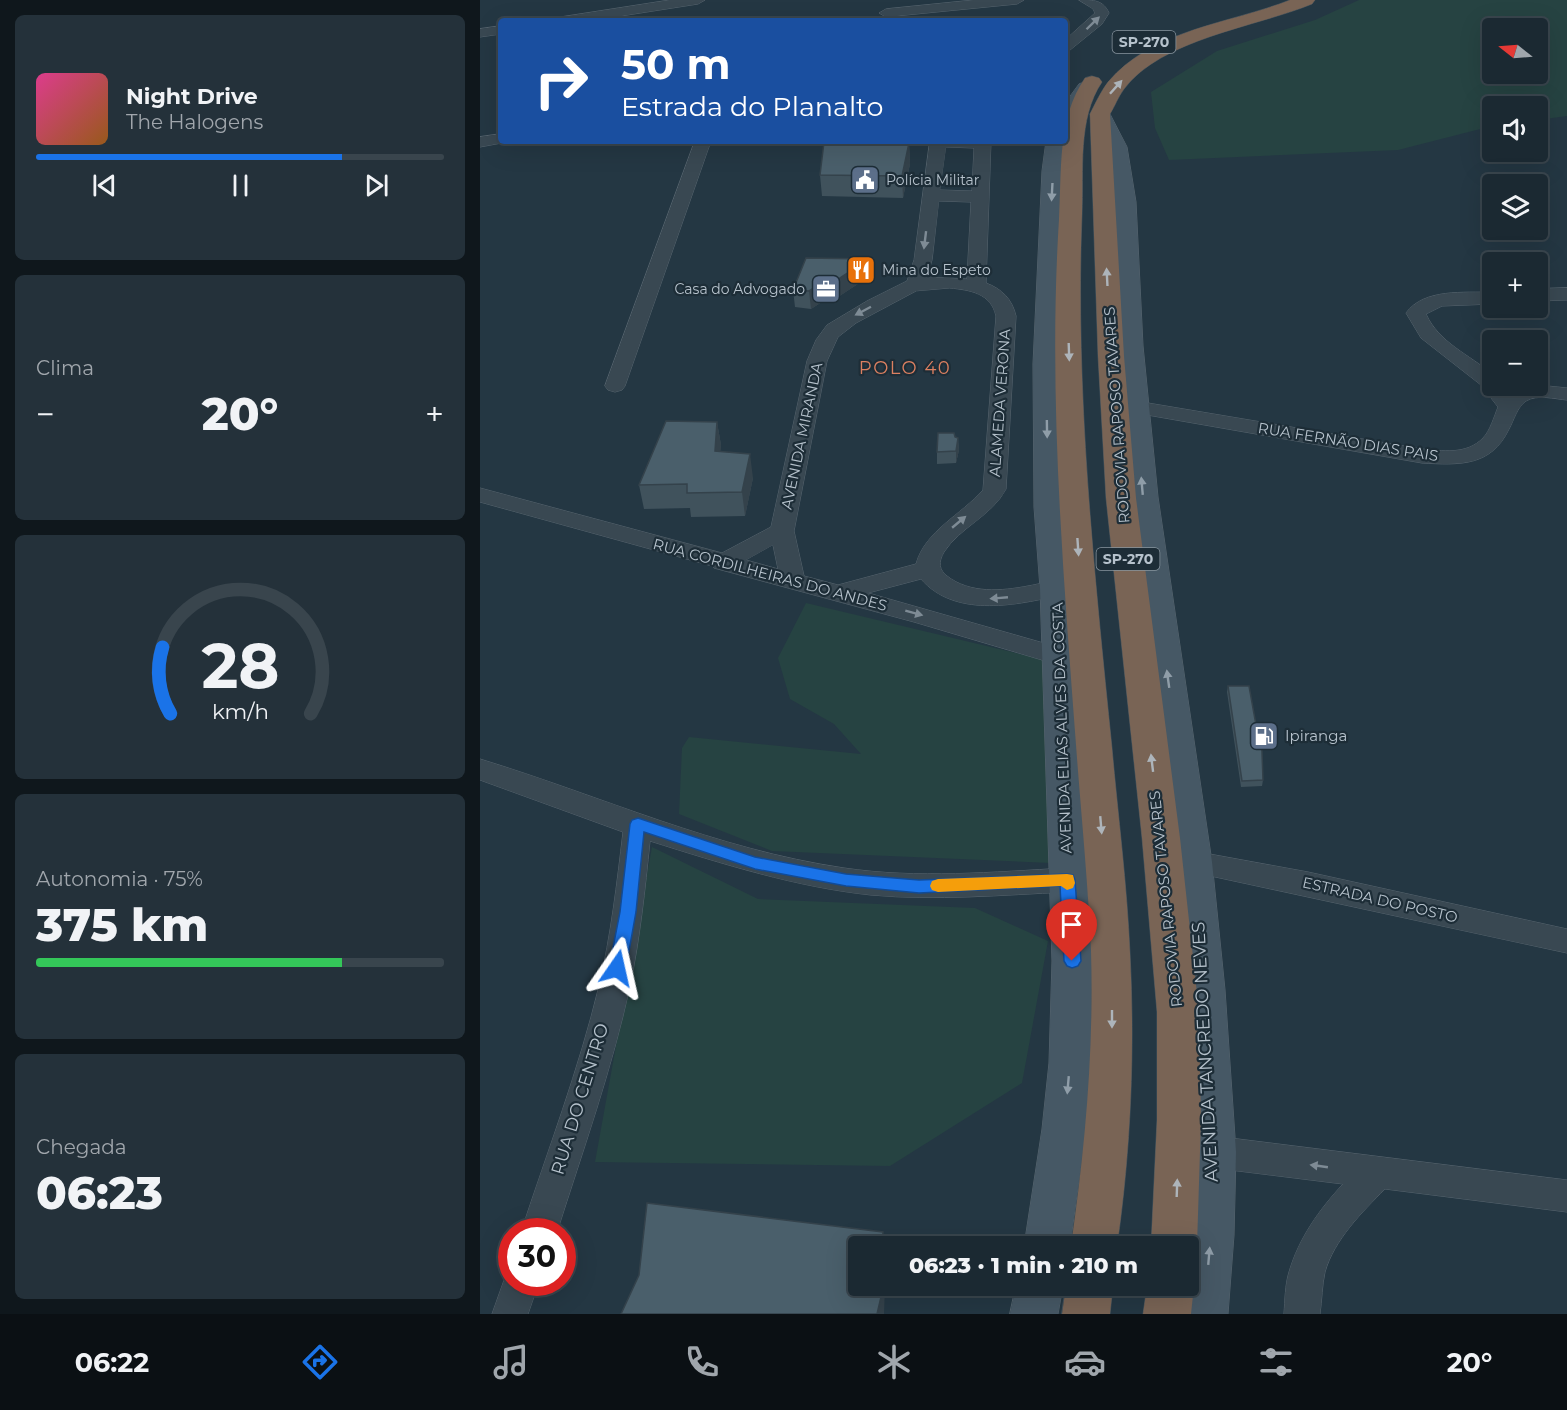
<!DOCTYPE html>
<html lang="pt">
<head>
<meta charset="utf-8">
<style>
	body { margin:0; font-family:Montserrat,sans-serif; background:#24313a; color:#f1f3f6; height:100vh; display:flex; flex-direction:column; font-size:22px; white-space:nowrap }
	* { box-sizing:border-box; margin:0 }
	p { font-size:20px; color:#a0a6ac }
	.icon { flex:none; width:33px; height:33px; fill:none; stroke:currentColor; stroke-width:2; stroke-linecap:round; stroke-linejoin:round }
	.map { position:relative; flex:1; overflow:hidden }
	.details { display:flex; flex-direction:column; gap:15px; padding:15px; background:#0f171c; width:480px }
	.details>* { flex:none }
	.banner { position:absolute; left:18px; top:18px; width:570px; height:126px; border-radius:6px; box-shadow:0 6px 24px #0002,0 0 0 2px #39454d; background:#1a4fa0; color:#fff; overflow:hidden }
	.needle { width:39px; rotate:287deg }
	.controls { position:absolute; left:1002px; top:18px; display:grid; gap:12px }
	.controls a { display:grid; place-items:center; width:66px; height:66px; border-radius:6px; background:#1b2932; box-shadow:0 6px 24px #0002,0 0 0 2px #39454d; font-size:30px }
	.speed { position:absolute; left:18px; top:1218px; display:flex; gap:12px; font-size:30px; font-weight:700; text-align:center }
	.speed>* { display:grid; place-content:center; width:78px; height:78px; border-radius:50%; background:#1b2932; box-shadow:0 6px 24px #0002,0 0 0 2px #39454d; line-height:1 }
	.speed .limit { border:9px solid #d22; background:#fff; color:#111 }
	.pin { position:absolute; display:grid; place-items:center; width:51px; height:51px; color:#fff; margin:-62px -26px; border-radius:50% 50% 50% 0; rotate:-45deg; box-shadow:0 0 6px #0007 }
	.pin .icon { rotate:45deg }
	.me { position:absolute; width:66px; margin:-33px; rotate:11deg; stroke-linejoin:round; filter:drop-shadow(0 0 4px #0008) }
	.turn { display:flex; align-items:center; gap:21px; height:126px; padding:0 24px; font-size:27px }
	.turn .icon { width:78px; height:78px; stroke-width:2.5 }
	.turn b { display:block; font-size:42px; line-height:51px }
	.big { font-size:45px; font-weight:800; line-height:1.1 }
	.details .widget { flex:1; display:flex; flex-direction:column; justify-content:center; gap:9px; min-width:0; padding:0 21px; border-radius:9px; background:#24313a }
	.details .dial { align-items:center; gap:0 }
	.dial svg { height:156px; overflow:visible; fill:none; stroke:#39454d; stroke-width:7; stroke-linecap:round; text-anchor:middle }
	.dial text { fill:#f1f3f6; stroke:none }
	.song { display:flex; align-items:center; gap:18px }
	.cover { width:72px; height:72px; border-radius:9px; background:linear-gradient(135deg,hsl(330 70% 55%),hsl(30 70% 35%)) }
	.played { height:6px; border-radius:3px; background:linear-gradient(90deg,#1a73e8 75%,#39454d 75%) }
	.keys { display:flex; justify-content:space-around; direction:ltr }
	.heat { display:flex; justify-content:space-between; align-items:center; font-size:33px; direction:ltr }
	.charge { height:9px; border-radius:4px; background:linear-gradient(90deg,#34c759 75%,#39454d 0) }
	.trip { position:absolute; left:368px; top:1236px; width:351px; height:60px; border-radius:6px; background:#1b2932; box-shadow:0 6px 24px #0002,0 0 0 2px #39454d; font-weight:800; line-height:60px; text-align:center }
	.menu { display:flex; height:96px; justify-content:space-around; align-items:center; background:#0b1014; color:#a0a6ac }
	.menu .icon { width:42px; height:42px }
	.menu .on { color:#1a73e8 }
	.menu b { font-size:27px; color:#f1f3f6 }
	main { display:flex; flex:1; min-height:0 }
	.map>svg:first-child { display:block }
	.green { fill:#264342; fill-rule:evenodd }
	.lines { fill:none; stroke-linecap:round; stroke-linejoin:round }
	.street-casing { stroke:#57656f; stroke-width:1 }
	.secondary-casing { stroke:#57656f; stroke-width:1 }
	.highway-casing { stroke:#43525c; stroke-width:1 }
	.street { fill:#394852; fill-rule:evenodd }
	.secondary { fill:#465865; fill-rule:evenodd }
	.highway { fill:#796455; fill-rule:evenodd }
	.wall { fill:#40525c }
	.shaded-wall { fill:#34424b }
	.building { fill:#4a5f6b; stroke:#34424b; stroke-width:1.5 }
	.oneway { fill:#7e8b95 }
	.oneway2 { fill:#adb4ba }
	.oneway3 { fill:#8f9da8 }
	.route { fill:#1a73e8; stroke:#114b97; stroke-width:1.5 }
	.slow { fill:#f59e0b }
	.labels { text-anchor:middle; stroke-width:4.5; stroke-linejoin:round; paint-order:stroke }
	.shield { fill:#1d2d37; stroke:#88959f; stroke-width:1.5 }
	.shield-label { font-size:14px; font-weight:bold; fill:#b6c2cc }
	.far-poi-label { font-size:14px; fill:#b6c2cc; stroke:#1d2d37; text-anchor:start }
	.street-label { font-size:15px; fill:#b6c2cc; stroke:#1d2d37 }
	.poi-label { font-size:15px; fill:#b6c2cc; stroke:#1d2d37; text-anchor:start }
	.quarter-label { font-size:18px; letter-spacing:1.5px; fill:#dc8061; stroke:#1d2d37 }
	.near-street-label { font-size:18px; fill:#b6c2cc; stroke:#1d2d37 }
</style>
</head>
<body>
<main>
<section class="details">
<div class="widget">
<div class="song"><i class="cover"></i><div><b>Night Drive</b><p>The Halogens</p></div></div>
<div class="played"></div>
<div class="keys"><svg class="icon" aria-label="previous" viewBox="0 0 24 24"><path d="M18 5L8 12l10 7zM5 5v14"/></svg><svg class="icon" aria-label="pause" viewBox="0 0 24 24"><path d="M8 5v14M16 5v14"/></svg><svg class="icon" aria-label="next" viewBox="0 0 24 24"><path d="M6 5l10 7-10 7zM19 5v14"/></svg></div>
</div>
<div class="widget"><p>Clima</p>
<div class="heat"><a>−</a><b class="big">20°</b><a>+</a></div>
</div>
<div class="widget dial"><svg viewBox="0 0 100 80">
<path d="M14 69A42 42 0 1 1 86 69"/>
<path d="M14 69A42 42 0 0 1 10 35" stroke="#1a73e8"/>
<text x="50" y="56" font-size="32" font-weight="700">28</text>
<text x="50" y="72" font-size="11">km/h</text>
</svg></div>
<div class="widget"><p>Autonomia · 75%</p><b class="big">375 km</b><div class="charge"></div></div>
<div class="widget"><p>Chegada</p><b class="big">06:23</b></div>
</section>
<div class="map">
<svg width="1087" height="1314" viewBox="0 0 1087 1314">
	<rect width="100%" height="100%" fill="#243743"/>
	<path class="green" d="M879,0H1087V116L1058,120V106H1012V126L918,150L689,160L675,128L671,92L737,51L835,20ZM1012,28H1058V74H1012Z
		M326,603L565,660L571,863L292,851L199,814L202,748L209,737L381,754L354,724L310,699L298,658Z
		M172,847L278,899L495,908L568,941L542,1083L410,1166L115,1162Z"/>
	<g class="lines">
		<g class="street-casing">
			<path id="street" d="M190,0H225L218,4L109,21H74L81,17Z
				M494,0H544L537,4L406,17L399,13L406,9Z
				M599,0C614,0 623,0 629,13L622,24L590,50L585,51V40L615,13L613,9Z
				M21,26V34L0,37V29Z
				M21,134V141H28L27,142L0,147V137Z
				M215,141H231L145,386L142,390L135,392L128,390L125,386Z
				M450,141H511L506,283C522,289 532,299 536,316L526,489C512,516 480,527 464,552C458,562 459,570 467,576C490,594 522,591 548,586C561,584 572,579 585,582L588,588L585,594L576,596C533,606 474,617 441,579L388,593L588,650L592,656L588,662L579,665L434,622L234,568L232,566L0,502V488L242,553L291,527L327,361L336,340L347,325L387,301L427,281L434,260ZM466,147L494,148L492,191L460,190ZM459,201L491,202L487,279L447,277L452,260ZM470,288C490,290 511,293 516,316L503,490C481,515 445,531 436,564L358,585L324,576L314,531L347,361L358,337L376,323L436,291ZM293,545L298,569L266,560Z
				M1087,288V300L1058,301V289Z
				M1012,292V304L962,306L946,314C959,343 990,355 1012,374V386H1023L1029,394L1058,385L1087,388V400C1075,399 1057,394 1046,401C1037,407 1034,420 1029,429C1011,467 979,465 942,463L656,413L649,411L645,407L649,403L656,401L942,449C962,451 987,455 1003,438C1010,431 1014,417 1018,407L1001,385L941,338L926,313C944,288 985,293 1012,292Z
				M0,759C124,797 235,849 364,868C438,879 513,872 587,868L597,872L602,880L597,888L587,892C522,895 456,901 391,895C316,887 243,864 170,841C165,890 160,938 150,986C132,1069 103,1150 77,1232H41C68,1150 99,1069 119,986C131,935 137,883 143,832L0,780Z
				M713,851L828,872L1087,929V953L703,870L698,862L703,854Z
				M734,1136L1087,1180V1212L905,1189C882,1212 854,1240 845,1272C842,1285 842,1300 840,1314H804C805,1300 805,1285 809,1272C819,1238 839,1210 863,1184L734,1168L722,1163L717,1152L722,1141Z
				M32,1268V1282H59L48,1314H12L28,1269Z"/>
		</g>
		<g class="secondary-casing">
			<path id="secondary" d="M606,82L613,84L616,88L592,122L585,124V103L599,84Z
				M620,108L627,110L630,114L647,147L656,202L663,346L678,497L732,862L745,990L756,1152L754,1235L748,1314H700L703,1286H708L707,1246L712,1152L705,990L694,862L648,497L637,346L634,202L625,147L610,114L613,110Z
				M585,137L588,141L584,171L579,364L584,507L592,588L612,961L611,1063L606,1129L590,1246H544L562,1129L569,1063L572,961L560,588L554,507L553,364L562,171L566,141H585Z
				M536,1286H583L578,1314H530Z"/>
		</g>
		<g class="highway-casing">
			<path id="highway" d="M810,0H835L832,4C776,27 681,39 644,89C638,97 635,106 630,114L644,356L656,498L700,838L719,1012L721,1120L717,1246L708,1263V1246H671L677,1120V1012L662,838L626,498L618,356L610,114C615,104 621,91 628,82C673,29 749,24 810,0Z
				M612,76L619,78L622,82C597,119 604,171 602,214C595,392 614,570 632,748C638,816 647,884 650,953C655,1051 651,1149 637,1246H591C605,1148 614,1051 611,951C608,882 601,813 596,745C583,570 568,394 579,219C582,170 577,118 605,78Z
				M708,1273L714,1286L711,1314H663L667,1286H708Z
				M586,1286H633L630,1314H582Z"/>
		</g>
		<use href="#street" class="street"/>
		<use href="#secondary" class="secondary"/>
		<use href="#highway" class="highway"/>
	</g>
	<path class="wall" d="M429,143L430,164L423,198L342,196L340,175Z
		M389,259L390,276L358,297L351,296L331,309L315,307L313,290Z
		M237,422L241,445L240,452L273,478L265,516L211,517L210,508L164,509L159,485Z
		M475,437L478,438L479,450L476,463L457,464V452Z
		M748,686L783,780L782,786L761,787L747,692Z"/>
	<path class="shaded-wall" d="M429,143L430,164L423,198L422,176Z
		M389,259L390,276L358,297L357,280Z
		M349,279L351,296L331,309L329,291Z
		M237,422L241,445L238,475L235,451Z
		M478,438L479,450L476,463V451Z
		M270,454L273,478L265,516L262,492Z
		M401,1286H405L404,1314H397Z"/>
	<path class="building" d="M344,142L429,143L422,176L340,175Z
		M326,258L389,259L357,280L349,279L329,291L313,290Z
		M186,421L237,422L235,451L270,454L262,492L207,493V484L159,485Z
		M458,433H474L475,437L478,438L476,451L457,452Z
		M748,686H769L776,725H781L783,780L762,781Z
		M167,1203L403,1232L402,1246H378V1286H401V1297L397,1314H141L159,1275Z"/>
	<defs><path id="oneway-solid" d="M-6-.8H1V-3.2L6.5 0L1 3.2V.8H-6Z" transform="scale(1.5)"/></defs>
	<g class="oneway">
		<use href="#oneway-solid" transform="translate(613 23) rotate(-44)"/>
		<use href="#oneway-solid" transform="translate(445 240) rotate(97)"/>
		<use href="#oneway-solid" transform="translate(383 311) rotate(152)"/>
		<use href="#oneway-solid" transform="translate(479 522) rotate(-40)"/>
		<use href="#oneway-solid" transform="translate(519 598) rotate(175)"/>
		<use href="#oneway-solid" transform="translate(434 613) rotate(15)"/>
		<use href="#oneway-solid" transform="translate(839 1166) rotate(-172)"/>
	</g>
	<g class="oneway2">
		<use href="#oneway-solid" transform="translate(636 87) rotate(-48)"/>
		<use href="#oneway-solid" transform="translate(627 277) rotate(-93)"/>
		<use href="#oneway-solid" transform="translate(589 352) rotate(88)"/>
		<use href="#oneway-solid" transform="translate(598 547) rotate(86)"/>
		<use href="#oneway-solid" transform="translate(672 763) rotate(-97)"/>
		<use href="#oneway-solid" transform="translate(621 825) rotate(85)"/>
		<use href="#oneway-solid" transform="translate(632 1019) rotate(90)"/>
		<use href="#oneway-solid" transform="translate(697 1188) rotate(-88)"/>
	</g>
	<g class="oneway3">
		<use href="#oneway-solid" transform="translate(572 192) rotate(93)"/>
		<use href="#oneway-solid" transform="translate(567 429) rotate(89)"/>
		<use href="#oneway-solid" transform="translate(662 486) rotate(-95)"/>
		<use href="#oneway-solid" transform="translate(688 679) rotate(-98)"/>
		<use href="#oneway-solid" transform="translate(588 1085) rotate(95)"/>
		<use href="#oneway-solid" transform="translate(729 1256) rotate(-85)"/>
	</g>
	<path class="route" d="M158,818L275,857L366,874L439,880L587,874L593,875L595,880L601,961L598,966L592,968L587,966L584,961L580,886L439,893L366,886L275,869L164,832L156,912L146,968L143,973L137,975L131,973L129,968L140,912L150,824L152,820Z"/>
	<path class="slow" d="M587,874L593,875L595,883L593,888L587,890L581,886L458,892L452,890L450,886L452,881L458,879Z"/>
	<defs>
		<g id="civic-square" transform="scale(1.5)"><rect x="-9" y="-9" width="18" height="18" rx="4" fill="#5c6f8a" stroke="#1d2d37"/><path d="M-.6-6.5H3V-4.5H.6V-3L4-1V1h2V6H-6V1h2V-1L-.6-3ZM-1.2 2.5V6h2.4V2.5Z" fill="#fff"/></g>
		<g id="restaurant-square" transform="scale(1.5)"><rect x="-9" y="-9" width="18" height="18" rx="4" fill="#e8710a" stroke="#1d2d37"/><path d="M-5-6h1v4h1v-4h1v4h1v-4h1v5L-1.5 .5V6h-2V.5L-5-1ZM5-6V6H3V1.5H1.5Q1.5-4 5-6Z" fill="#fff"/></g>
		<g id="office-square" transform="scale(1.5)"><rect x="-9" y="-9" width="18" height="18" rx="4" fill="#5c6f8a" stroke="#1d2d37"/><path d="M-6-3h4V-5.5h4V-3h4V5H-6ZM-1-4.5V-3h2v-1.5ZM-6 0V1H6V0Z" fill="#fff"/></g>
		<g id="fuel-square" transform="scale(1.5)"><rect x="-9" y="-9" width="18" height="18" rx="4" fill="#5c6f8a" stroke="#1d2d37"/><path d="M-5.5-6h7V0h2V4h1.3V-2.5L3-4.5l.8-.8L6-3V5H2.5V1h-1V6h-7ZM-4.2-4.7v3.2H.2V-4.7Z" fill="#fff"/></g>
	</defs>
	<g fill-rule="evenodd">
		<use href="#civic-square" x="385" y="180"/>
		<use href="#restaurant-square" x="381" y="270"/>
		<use href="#office-square" x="346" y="289"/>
		<use href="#fuel-square" x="784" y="736"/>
	</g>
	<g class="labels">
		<g class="shield">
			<rect x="632.5" y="31" width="63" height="22" rx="4.5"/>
			<rect x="616.5" y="548" width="63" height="22" rx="4.5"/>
		</g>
		<g class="shield-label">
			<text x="664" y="47">SP-270</text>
			<text x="648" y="564">SP-270</text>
		</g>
		<g class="far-poi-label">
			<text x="406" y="185">Polícia Militar</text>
			<text x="402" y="275">Mina do Espeto</text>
			<text x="325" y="294" text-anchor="end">Casa do Advogado</text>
		</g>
		<g class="street-label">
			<text transform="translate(520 403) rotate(-86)" y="5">ALAMEDA VERONA</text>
			<text transform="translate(637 415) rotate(-94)" y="5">RODOVIA RAPOSO TAVARES</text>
			<text transform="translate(322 436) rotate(-78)" y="5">AVENIDA MIRANDA</text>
			<text transform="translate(868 442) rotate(9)" y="5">RUA FERNÃO DIAS PAIS</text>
			<text transform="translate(290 575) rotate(15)" y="5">RUA CORDILHEIRAS DO ANDES</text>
			<text transform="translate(582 728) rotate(-92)" y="5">AVENIDA ELIAS ALVES DA COSTA</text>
			<text transform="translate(686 899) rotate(-96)" y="5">RODOVIA RAPOSO TAVARES</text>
			<text transform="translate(900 900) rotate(13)" y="5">ESTRADA DO POSTO</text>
		</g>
		<g class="poi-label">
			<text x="805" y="741">Ipiranga</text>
		</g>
		<g class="quarter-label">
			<text x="425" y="374">POLO 40</text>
		</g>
		<g class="near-street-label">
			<text transform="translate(725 1052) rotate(-93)" y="6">AVENIDA TANCREDO NEVES</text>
			<text transform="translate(100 1099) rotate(-73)" y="6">RUA DO CENTRO</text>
		</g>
	</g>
</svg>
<div class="controls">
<a><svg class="needle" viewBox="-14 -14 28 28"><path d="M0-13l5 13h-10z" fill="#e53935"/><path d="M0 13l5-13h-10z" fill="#a0a6ac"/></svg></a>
<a><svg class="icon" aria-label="sound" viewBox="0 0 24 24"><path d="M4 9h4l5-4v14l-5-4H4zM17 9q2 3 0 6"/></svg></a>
<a><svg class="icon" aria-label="layers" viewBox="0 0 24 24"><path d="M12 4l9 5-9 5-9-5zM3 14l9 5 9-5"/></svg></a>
<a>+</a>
<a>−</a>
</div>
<div class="speed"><div class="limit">30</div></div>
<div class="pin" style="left:592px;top:961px;background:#d93025"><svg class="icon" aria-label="arrive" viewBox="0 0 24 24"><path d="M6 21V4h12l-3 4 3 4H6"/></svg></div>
<svg class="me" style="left:137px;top:968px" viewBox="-20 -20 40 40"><path d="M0-17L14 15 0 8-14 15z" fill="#1a73e8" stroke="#fff" stroke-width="4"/></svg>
<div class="trip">06:23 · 1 min · 210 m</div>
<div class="banner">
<div class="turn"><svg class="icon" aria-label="right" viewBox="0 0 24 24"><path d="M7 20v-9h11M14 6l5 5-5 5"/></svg><div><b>50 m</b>Estrada do Planalto</div></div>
</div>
</div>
</main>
<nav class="menu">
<b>06:22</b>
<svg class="icon on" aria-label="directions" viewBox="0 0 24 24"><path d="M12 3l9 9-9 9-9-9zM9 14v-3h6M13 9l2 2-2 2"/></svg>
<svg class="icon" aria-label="music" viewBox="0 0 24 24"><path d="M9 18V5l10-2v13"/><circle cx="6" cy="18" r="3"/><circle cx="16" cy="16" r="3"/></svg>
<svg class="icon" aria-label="phone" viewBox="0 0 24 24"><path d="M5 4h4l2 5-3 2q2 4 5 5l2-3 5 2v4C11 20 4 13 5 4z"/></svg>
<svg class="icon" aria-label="climate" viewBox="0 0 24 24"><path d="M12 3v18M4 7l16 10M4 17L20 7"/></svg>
<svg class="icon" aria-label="car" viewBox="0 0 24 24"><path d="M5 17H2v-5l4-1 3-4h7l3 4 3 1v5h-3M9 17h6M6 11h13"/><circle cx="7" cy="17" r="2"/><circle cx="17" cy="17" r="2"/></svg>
<svg class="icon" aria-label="filters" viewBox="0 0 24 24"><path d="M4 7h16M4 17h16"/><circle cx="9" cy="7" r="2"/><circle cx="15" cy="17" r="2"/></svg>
<b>20°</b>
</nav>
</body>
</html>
